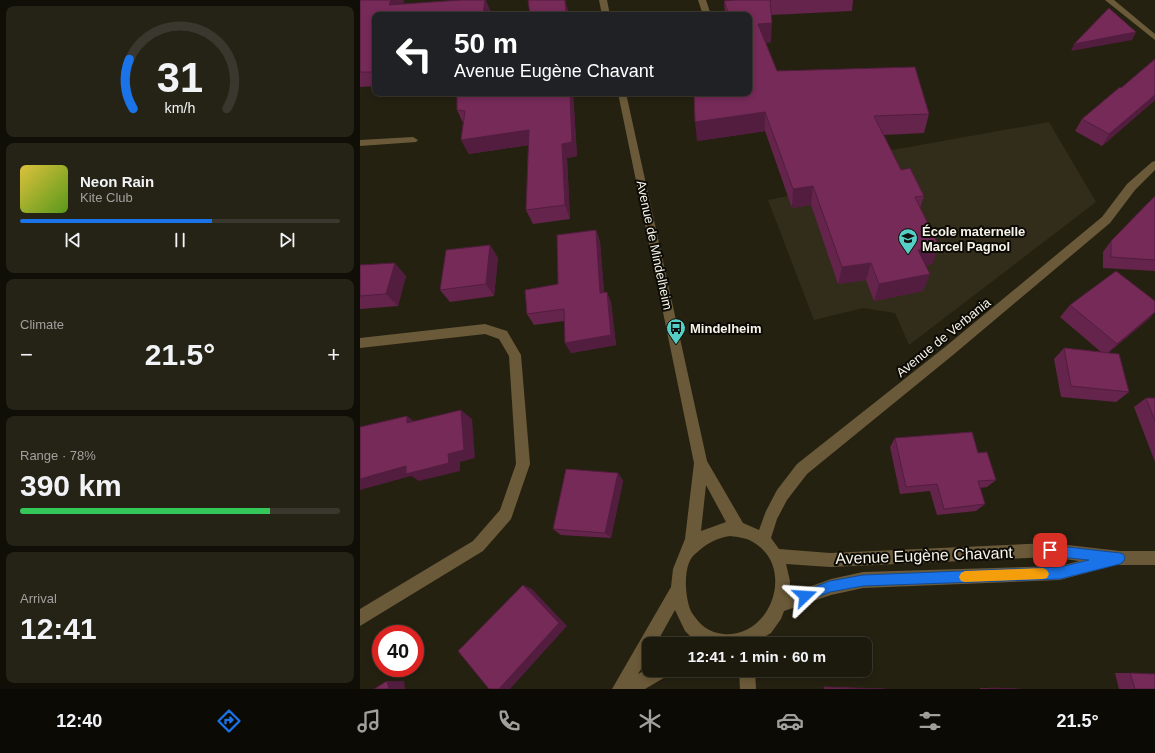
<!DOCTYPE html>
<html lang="en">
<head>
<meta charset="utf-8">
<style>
	body { margin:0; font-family:Arial,sans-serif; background:#252216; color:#f1f3f6; height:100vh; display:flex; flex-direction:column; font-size:15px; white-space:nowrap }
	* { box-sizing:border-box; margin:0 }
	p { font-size:13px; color:#a0a09d }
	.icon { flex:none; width:22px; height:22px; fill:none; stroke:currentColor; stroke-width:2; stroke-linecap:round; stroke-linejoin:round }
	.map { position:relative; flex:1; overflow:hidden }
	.sheet { display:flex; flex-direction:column; gap:6px; padding:6px; background:#0f0e07; width:360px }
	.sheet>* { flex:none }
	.guide { position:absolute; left:12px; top:12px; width:380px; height:84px; border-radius:8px; box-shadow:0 2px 6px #0003,0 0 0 1px #3a382e; background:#202124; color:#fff; overflow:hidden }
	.speed { position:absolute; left:12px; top:625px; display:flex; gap:8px; font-size:20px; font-weight:700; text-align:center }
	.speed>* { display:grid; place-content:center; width:52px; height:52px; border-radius:50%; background:#1c190d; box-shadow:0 2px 6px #0003,0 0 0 1px #3a382e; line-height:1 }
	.speed .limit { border:6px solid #d22; background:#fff; color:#111 }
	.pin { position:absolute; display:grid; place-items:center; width:34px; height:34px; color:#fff; margin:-17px; border-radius:8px; box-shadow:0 2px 6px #0006 }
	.me { position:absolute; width:44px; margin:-22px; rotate:70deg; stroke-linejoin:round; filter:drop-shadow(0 0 3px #0008) }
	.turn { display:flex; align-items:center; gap:14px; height:84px; padding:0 16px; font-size:18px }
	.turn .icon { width:52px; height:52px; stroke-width:2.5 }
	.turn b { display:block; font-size:28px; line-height:34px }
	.big { font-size:30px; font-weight:700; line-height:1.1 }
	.sheet .widget { flex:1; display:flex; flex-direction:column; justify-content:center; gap:6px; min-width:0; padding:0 14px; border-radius:8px; background:#252216 }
	.sheet .dial { align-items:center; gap:0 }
	.dial svg { height:104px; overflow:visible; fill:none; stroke:#3a382e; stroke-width:7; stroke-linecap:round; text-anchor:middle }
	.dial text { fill:#f1f3f6; stroke:none }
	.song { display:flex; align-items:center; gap:12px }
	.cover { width:48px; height:48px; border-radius:6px; background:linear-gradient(135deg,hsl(50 70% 55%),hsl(90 70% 35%)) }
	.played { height:4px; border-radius:2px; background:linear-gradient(90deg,#1a73e8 60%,#3a382e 60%) }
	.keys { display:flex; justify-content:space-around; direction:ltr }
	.heat { display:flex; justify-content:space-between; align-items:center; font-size:22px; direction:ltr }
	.charge { height:6px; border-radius:3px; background:linear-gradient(90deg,#34c759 78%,#3a382e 0) }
	.trip { position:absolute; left:282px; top:637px; width:230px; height:40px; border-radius:8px; background:#1c190d; box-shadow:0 2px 6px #0003,0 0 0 1px #3a382e; font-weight:700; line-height:40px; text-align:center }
	.tab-bar { display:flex; height:64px; justify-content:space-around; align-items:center; background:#0b0a05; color:#a0a09d }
	.tab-bar .icon { width:28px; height:28px }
	.tab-bar .selected { color:#1a73e8 }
	.tab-bar b { font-size:18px; color:#f1f3f6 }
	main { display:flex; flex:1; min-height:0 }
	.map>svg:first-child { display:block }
	.education { fill:#322c1b }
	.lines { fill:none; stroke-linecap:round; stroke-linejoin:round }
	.minor { fill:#6b5a39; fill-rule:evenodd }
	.wall { fill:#65244c }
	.shaded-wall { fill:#521d3e }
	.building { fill:#752a58; stroke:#521d3e }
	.route { fill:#1a73e8; stroke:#114b97 }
	.slow { fill:#f59e0b }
	.labels { text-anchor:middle; stroke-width:4; stroke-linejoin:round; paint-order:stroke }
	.poi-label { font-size:13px; font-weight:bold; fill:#f7f4ea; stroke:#0d0b05; text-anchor:start }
	.street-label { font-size:13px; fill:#f7f4ea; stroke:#0d0b05 }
	.near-street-label { font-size:16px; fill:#f7f4ea; stroke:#0d0b05 }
</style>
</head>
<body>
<main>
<section class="sheet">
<div class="widget dial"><svg viewBox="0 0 100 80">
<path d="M14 69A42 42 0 1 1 86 69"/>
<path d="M14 69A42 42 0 0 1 11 31" stroke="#1a73e8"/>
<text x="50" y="56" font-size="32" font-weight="700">31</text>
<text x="50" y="72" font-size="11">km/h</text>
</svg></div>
<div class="widget">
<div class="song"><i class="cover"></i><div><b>Neon Rain</b><p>Kite Club</p></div></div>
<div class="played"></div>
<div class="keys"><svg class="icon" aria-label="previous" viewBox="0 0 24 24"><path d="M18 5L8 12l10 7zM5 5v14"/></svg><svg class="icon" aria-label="pause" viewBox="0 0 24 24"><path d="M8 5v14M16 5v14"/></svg><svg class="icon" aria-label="next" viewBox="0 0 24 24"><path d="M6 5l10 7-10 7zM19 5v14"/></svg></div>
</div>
<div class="widget"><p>Climate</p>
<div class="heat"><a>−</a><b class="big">21.5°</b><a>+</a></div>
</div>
<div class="widget"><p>Range · 78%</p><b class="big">390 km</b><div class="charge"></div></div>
<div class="widget"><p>Arrival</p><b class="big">12:41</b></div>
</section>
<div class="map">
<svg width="795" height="689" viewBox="0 0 795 689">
	<rect width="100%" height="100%" fill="#252111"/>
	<path class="education" d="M689,122L736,202L549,345L535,313L503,308L454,320L408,200L428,196L510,154Z"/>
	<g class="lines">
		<path class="minor" d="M239,0H247L250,15H242Z
			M338,0H346L351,15H343Z
			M745,0H754L795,34V40Z
			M258,93H266L347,461L383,523L399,530L406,511L417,490L437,464L585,347L742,217L767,184L792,162L795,161V170L775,190L750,223L593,355L447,474L427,500L417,519L411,538L419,549L470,553L690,543L760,551H795V565H756L700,580L503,588L471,595L424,611L421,619L411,633L393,644H342L333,639L325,631L315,610L296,644H289V656L278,674L289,668V670H309L307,676L285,689H252L311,587L313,569L325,539L334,463ZM346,485L366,522L341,531ZM370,536C379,537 388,538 396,544C435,570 410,638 364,634C349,633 340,625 332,613C325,601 322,566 334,555C345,545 355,538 370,536ZM690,557L719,561L700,566L503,572L471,579L429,594L430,581L426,564L470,567Z
			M53,137L58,140L56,142L0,146V140Z
			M125,324L147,331L161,355L170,464L151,519L123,551L0,626V609L113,541L140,510L156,464L149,356L139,339L125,334L0,348V338Z
			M379,670H395L396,689H380Z"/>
	</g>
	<path class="wall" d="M0,0H44L43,4L131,12L15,15V86L0,87Z
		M376,0H493L492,11L411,15V42L406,43L417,71L569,114L564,133L524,135L541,170L564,196L560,208L579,246L572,264L565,265L570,274L563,291L514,301L506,280L478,284L451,205L432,208L405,131L337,141L389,15H365L364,1Z
		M97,93H213L217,156L207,158L210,219L173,224L166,210L169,145L109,154L101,140L103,123L97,110Z
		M795,100L742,146L715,131L722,119Z
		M795,196V271L743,268V252L751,241Z
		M236,230L240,242L244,293L247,292L251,303L256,345L211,353L205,343L204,321L174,325L167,314L198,284Z
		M130,245L138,258L134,296L90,302L80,290Z
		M0,265L46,276L38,306L0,309Z
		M710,305L790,318L748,353L769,392L756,402L701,397L694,359L704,348L741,352L700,317Z
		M786,398H795V462L774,407Z
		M535,438L618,453L636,480L627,487L620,488L625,504L616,511L577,515L570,491L540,494L530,447Z
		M258,473L263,481L251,538L201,535L193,529Z
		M755,673H770L795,689H759Z
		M620,688L664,689H620Z"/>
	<path class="shaded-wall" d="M31,0H44L39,15L29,5Z
		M125,0H126L131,12V15H123Z
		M205,0L209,13V15H206Z
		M412,23L411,42L398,44V24Z
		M776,32L772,40L711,51L714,44Z
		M210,93H213L217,156L207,158L210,219L205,205L202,144Z
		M795,95V100L742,146L749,134Z
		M405,112V131L337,141L335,122Z
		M169,130L175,144L109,154L101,140Z
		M453,186L451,205L432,208L433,189Z
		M236,230L240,242L245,304L240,293Z
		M130,245L138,258L134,296L126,284Z
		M579,246L572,264L552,267L558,250Z
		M35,263L46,276L38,306L26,294Z
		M511,263L506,280L478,284L482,267Z
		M570,274L563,291L514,301L519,284Z
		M247,292L251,303L256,345L211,353L205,343Z
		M795,312L790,318L745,355L757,344Z
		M101,410L112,419L115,458L100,462V471L59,481L51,476L0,490V479Z
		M47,416L59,425L47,423Z
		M258,473L263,481L251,538L245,533Z
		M163,585L172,589L207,626L150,689H139Z
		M27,681H44L45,689H29Z"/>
	<path class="building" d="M0,0H31L29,5L101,0H125L123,15H15V72H0Z
		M168,0H205L206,15H170Z
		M376,0H410L412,23L398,24L417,71L555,67L569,114L514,116L541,170L550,168L564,196L555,197L579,246L558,250L570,274L519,284L511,263L482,267L453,186L433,189L405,112L335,122L334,93H389V15H369L364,1Z
		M749,8L776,32L714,44Z
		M795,59V95L749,134L722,119L760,87L761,88Z
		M97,93H210L212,142L202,144L205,205L166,210L169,130L101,140L105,111L97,110Z
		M795,196V260L751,257V241Z
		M236,230L240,293L247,292L251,335L205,343L204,309L167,314L165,290L198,284L197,235Z
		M130,245L126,284L80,290L86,250Z
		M35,263L26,294L0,296V265Z
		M756,271L795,301V312L757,344L710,305Z
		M704,348L759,354L769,392L711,386Z
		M786,398H795V421Z
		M101,410L104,450L88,454L89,463L46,474V466L0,479V427L47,416V423Z
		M612,432L618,453L627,452L636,480L618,481L625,504L584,509L577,484L546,487L535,438Z
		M206,469L258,473L245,533L193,529Z
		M163,585L199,623L139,689H129L98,651Z
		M770,673L795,674V689H775Z
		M27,681L29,689H14Z
		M464,687L525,689H464Z
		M630,688L657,689H630Z"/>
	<path class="route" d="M690,545L760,553L763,554L765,558L763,562L760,564L700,579L503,586L470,592L445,602L441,600L439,596L441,592L470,581L503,575L700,567L729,560L690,556L686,554L684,550L686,546Z"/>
	<path class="slow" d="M683,568L687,570L689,574L687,578L683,579L605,582L601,581L599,577L601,573L605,571Z"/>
	<defs>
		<g id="school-pin" transform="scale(1)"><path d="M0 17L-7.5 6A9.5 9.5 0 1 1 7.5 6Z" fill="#55cec5" stroke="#0d0b05"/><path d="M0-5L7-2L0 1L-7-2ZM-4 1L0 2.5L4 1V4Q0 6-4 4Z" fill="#111"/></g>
		<g id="bus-pin" transform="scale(1)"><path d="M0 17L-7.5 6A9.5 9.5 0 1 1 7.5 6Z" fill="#55cec5" stroke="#0d0b05"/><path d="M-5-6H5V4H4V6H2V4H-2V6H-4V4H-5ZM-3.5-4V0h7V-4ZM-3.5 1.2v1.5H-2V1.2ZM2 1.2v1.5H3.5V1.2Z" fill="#111"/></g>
	</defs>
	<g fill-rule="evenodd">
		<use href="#school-pin" x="548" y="238"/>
		<use href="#bus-pin" x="316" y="328"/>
	</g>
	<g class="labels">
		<g class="poi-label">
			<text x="562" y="236">École maternelle<tspan x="562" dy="15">Marcel Pagnol</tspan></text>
			<text x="330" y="333">Mindelheim</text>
		</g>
		<g class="street-label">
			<text transform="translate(295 245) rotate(78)" y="5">Avenue de Mindelheim</text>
			<text transform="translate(583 337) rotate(-39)" y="5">Avenue de Verbania</text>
		</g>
		<g class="near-street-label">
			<text transform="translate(564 555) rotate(-2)" y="6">Avenue Eugène Chavant</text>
		</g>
	</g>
</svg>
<div class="speed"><div class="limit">40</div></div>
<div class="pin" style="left:690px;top:550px;background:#d93025"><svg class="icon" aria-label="arrive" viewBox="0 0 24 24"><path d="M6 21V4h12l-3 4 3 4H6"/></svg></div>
<svg class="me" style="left:445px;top:596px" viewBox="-20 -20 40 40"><path d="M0-17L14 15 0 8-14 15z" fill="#1a73e8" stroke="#fff" stroke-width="4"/></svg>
<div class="trip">12:41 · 1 min · 60 m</div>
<div class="guide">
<div class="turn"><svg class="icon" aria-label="left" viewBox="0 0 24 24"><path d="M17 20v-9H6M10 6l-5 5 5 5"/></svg><div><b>50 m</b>Avenue Eugène Chavant</div></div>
</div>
</div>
</main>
<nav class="tab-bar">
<b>12:40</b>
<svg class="icon selected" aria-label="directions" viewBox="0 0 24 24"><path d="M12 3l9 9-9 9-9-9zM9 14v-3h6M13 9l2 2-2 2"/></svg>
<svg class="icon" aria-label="music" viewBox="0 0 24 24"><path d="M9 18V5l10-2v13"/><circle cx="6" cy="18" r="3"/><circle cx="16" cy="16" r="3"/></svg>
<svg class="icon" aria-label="phone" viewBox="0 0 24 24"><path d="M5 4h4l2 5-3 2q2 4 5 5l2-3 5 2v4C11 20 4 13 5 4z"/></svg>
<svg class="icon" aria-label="climate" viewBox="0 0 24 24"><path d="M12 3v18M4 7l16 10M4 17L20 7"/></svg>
<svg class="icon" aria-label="car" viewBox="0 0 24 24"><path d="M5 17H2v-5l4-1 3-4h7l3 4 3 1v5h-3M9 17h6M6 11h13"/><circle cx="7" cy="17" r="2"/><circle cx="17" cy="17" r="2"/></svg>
<svg class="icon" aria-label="filters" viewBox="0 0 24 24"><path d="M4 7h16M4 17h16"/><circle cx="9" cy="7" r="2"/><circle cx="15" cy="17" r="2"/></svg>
<b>21.5°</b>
</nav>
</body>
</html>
